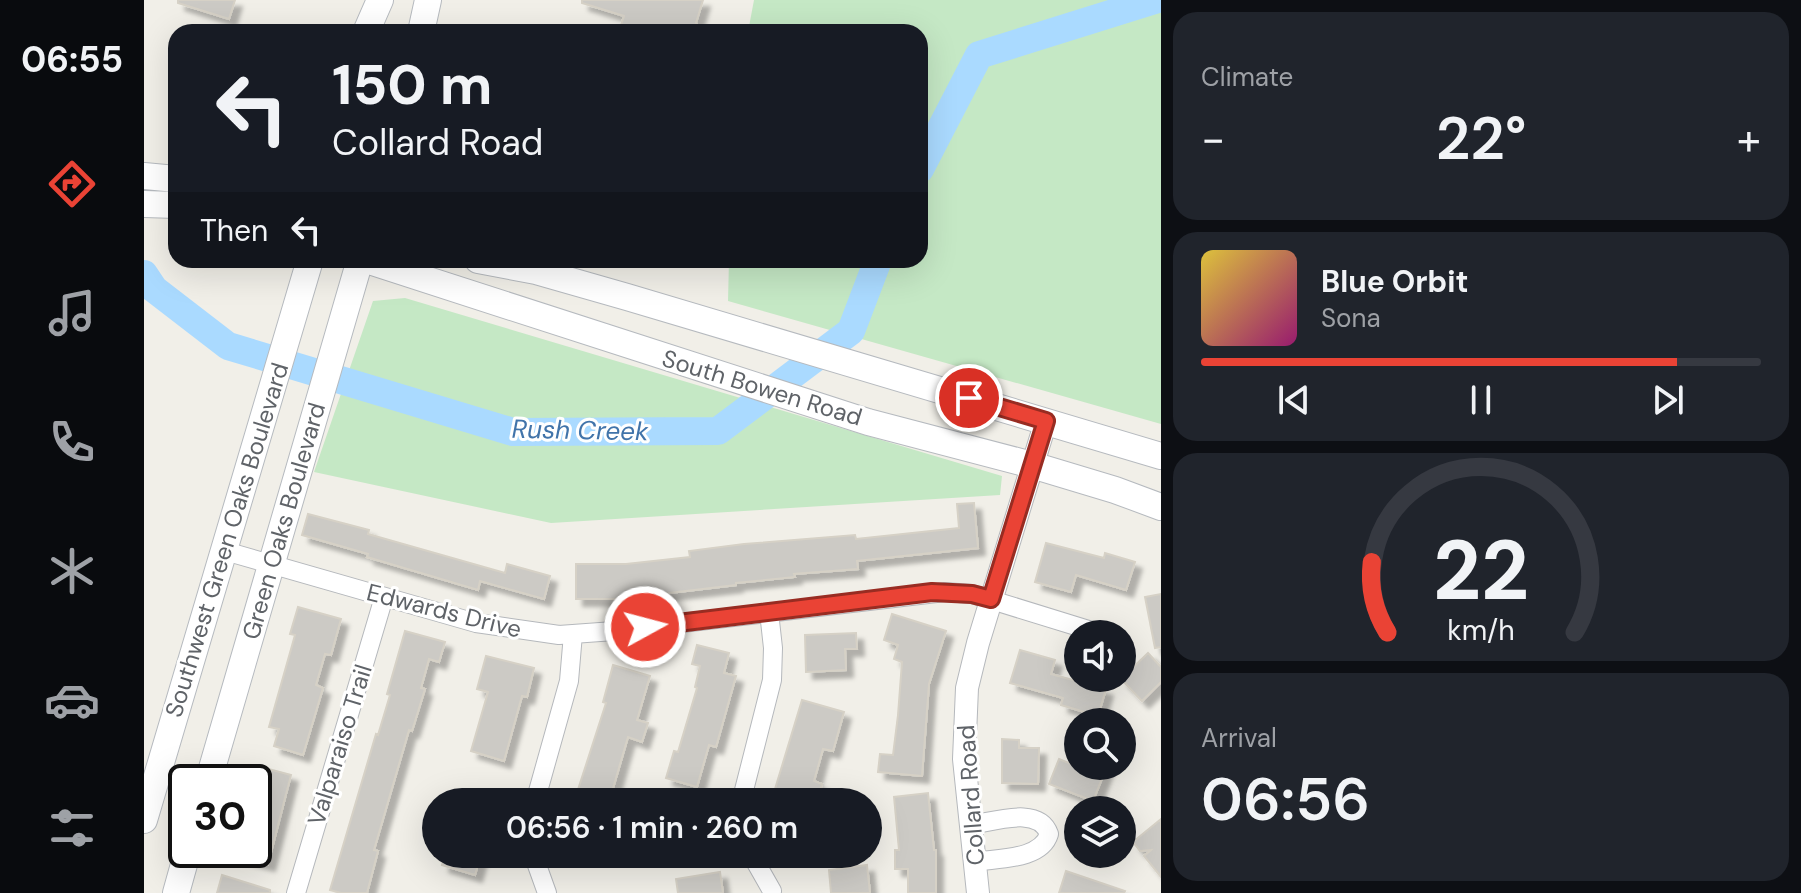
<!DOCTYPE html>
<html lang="en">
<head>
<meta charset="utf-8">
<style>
	body { margin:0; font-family:"DM Sans",sans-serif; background:#20242c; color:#f1f3f6; height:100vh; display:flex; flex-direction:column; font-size:30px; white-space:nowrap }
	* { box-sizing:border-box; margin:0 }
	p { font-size:26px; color:#9ea1a6 }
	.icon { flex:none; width:44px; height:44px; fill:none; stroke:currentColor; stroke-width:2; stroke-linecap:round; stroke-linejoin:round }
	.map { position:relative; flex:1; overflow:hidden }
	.sheet { display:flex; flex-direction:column; gap:12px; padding:12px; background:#0d0f14; width:640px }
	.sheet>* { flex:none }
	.guide { position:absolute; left:24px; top:24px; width:760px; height:244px; border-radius:24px; box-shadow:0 8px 32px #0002; background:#171b24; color:#f1f3f6; overflow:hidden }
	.tools { position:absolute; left:920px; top:620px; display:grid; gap:16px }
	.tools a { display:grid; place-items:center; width:72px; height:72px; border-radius:50%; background:#171b24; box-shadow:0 8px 32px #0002; font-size:40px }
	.speed { position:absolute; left:24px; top:764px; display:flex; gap:16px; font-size:40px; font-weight:700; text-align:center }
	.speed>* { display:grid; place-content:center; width:104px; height:104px; border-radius:50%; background:#171b24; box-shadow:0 8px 32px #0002; line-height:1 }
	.speed .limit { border:4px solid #111; border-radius:12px; background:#fff; color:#111 }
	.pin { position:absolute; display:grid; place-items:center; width:68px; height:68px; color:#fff; margin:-34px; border:4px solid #fff; border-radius:50%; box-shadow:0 2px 8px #0007 }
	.me { position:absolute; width:88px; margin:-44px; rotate:83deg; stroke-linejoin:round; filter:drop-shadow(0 0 6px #0008) }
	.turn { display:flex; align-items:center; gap:28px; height:168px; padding:0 32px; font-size:36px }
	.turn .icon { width:104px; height:104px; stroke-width:2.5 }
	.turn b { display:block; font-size:56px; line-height:68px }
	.then { display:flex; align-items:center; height:76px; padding:0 32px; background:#0003; gap:16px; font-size:30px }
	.big { font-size:60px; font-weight:600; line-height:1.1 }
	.sheet .widget { flex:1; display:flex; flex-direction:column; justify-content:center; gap:12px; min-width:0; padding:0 28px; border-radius:24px; background:#20242c }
	.sheet .dial { align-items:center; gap:0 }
	.dial svg { height:208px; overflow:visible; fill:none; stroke:#363941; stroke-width:7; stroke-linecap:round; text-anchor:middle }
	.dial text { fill:#f1f3f6; stroke:none }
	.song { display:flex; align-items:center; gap:24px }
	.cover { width:96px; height:96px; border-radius:12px; background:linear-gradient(135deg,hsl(50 70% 55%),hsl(320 70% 35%)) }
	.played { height:8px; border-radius:4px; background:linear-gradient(90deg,#ea4335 85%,#363941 85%) }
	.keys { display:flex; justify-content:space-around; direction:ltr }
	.heat { display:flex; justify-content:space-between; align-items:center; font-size:44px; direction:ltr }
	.trip { position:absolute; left:278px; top:788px; width:460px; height:80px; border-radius:40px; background:#171b24; box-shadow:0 8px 32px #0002; font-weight:600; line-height:80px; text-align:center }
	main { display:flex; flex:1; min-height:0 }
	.menu { display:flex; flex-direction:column; width:144px; justify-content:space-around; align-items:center; background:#090b0e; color:#9ea1a6 }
	.menu .icon { width:56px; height:56px }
	.menu .selected { color:#ea4335 }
	.menu b { font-size:36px; color:#f1f3f6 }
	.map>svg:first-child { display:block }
	.green { fill:#c5e8c5 }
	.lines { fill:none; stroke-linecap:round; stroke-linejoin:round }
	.river { stroke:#aadaff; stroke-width:28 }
	.building { fill:#cccac5; stroke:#d6d1c6; stroke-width:2; filter:url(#shadow) }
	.minor-casing { stroke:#b5b8bc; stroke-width:20 }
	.tertiary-casing { stroke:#b5b8bc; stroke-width:24 }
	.secondary-casing { stroke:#b6babf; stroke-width:28 }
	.minor { stroke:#fff; stroke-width:18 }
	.tertiary { stroke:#fff; stroke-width:22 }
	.secondary { stroke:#fff; stroke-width:26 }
	.route-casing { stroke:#982c22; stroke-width:20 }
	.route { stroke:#ea4335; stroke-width:14 }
	.labels { text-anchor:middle; stroke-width:6; stroke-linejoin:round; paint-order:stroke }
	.street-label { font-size:24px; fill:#5f6368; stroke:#fff }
	.water-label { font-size:26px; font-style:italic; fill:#4174aa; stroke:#fff }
</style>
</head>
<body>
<main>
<nav class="menu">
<b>06:55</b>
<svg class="icon selected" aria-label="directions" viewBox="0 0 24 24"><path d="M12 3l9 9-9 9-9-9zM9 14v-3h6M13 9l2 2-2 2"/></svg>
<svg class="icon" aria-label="music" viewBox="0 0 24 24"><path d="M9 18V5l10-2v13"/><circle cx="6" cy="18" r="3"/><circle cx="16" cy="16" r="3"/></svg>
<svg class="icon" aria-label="phone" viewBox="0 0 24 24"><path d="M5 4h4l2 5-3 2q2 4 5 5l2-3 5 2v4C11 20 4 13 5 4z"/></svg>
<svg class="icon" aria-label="climate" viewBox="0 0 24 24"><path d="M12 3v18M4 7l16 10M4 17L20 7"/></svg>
<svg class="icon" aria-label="car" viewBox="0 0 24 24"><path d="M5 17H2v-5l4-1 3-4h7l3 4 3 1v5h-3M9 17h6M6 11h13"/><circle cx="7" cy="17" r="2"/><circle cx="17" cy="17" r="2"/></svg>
<svg class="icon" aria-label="filters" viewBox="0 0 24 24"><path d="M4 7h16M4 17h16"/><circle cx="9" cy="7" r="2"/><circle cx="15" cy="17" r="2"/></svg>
</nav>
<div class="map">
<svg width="1017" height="893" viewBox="0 0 1017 893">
	<defs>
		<filter id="shadow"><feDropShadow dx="7" dy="7" stdDeviation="2" flood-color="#0004"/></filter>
	</defs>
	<rect width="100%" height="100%" fill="#f1efe8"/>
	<path class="green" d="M610,0H1017V424L584,301L585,260H776V32H604Z
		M261,298L858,476L856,495L407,523L170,472L229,301Z"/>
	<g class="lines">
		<path class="river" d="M776,169L835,55L1011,0
			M0,274L10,289L84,346L369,432L574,431L707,331L734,260"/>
	</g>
	<path class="building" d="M34,0H91L85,19L34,3Z
		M438,0H559L552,23L555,27L548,32H483L477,25L480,16L438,3Z
		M830,503L834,548L713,561L714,569L650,574L651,577L592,583V585L475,599H432V564H482L546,557L545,551L600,544L711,535L712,539L815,528L813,504Z
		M164,514L225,530L224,534L361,573L363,564L406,576L400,599L336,581L334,590L223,557L224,554L158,535Z
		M902,543L960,558L961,553L991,562L982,590L932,575L927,592L891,582Z
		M1017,594V647L1011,648L1001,597Z
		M154,607L197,619L187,655L181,654L172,685L179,688L159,755L130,746L135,729L125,727L151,635L146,634Z
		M748,614L802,631L785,684L778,776L734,772L736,754L749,755L754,715L758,662L750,659L754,645L740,640Z
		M261,631L301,642L295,662L285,659L277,688L281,689L268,731L265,730L230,850L234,851L223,893H197L186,890L232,734L234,735L246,695L243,694Z
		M712,633L713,649H701L702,670L662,672L661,635Z
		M553,645L585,653L580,673L592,676L572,747L565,745L553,787L522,778L530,751L534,752L553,688L551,687L556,666L548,664Z
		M876,650L911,660L907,674L962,689L954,716L917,705L919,698L866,683Z
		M1004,653L1017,667V682L998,701L977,679Z
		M342,656L390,668L383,697L378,696L360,761L327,751L344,692L333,689Z
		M469,665L506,676L493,720L504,723L498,742L484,737L465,802H430L462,703L459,702Z
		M658,700L700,712L689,751L679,749L670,781L678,784L673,801L631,789Z
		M858,739L875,740V748H895L894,784L858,783Z
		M915,759L932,766H963L949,801L905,784Z
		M117,767L147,775L124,864L86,854V850H110V794Z
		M784,793L790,850H792V893H764V869H751V850H755L750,797Z
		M1017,819V877L1000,856L1007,850L996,851L989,842Z
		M301,854H337L331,875L298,865Z
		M723,865L726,893H687L685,870Z
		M922,871L981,891L980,893H915Z
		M576,872L579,893H534L532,879Z
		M78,875L126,890V893H73Z"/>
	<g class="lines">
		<g class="minor-casing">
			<path id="minor" d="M81,551L332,623L415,635L470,631L801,592L828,594L948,631
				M391,802L425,681L429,634
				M597,802L628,680L629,648L625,612
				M826,825C849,822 895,805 905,834C897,860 854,858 831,862
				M389,854L403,893
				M607,854L628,891
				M152,893L240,597"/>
		</g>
		<g class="tertiary-casing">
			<path id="tertiary" d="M834,893L820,759L823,688L834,643L902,421"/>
		</g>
		<g class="secondary-casing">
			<path id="secondary" d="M222,32L236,0
				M277,32L284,0
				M0,176L32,179
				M0,204L32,205
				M222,260L724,422L888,465L971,490L1017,507
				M334,260L392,271L483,297L1017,456
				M64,782L216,260
				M0,820L166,260
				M32,893L44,850"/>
		</g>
		<use href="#minor" class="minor"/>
		<use href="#tertiary" class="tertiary"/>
		<use href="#secondary" class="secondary"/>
	</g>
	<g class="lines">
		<g class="route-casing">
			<path id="route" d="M501,627L788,592L828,594L847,599L902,421L825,398"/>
		</g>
		<use href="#route" class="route"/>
	</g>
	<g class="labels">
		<g class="street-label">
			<text transform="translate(618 388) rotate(17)" y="8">South Bowen Road</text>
			<text transform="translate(140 521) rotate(-74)" y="8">Green Oaks Boulevard</text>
			<text transform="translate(83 540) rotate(-73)" y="8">Southwest Green Oaks Boulevard</text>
			<text transform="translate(300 611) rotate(14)" y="8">Edwards Drive</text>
			<text transform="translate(196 745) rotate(-73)" y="8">Valparaiso Trail</text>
			<text transform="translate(827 795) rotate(-94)" y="8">Collard Road</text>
		</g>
		<g class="water-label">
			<text transform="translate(436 430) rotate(1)" y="9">Rush Creek</text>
		</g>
	</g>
</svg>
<div class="tools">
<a><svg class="icon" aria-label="sound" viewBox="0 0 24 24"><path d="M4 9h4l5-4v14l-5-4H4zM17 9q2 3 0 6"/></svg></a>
<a><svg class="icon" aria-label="search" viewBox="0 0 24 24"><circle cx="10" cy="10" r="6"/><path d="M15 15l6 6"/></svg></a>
<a><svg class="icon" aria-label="layers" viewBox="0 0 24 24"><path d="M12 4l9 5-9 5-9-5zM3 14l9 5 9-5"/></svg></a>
</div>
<div class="speed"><div class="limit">30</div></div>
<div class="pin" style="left:825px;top:398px;background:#d93025"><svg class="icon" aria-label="arrive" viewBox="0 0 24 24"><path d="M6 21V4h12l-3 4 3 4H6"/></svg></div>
<svg class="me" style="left:501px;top:627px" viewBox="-20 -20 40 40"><circle r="17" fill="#ea4335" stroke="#fff" stroke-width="3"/><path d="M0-11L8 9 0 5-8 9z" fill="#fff"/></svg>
<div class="trip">06:56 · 1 min · 260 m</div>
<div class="guide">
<div class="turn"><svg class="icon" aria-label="left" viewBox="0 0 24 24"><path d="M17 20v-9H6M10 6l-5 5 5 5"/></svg><div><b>150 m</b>Collard Road</div></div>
<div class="then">Then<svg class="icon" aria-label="left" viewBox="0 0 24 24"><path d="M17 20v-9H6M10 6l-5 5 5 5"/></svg></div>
</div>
</div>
<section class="sheet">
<div class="widget"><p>Climate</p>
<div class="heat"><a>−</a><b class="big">22°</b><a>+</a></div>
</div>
<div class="widget">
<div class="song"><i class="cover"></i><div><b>Blue Orbit</b><p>Sona</p></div></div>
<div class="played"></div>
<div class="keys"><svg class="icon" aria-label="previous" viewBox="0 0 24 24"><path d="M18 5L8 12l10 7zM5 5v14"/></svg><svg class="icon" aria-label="pause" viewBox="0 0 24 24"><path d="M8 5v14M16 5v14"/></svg><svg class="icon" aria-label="next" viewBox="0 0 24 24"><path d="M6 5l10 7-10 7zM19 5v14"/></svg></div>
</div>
<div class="widget dial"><svg viewBox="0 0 100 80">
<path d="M14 69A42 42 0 1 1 86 69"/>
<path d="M14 69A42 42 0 0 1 8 42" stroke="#ea4335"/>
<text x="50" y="56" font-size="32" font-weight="700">22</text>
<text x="50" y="72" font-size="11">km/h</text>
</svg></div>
<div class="widget"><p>Arrival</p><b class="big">06:56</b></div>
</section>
</main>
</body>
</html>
